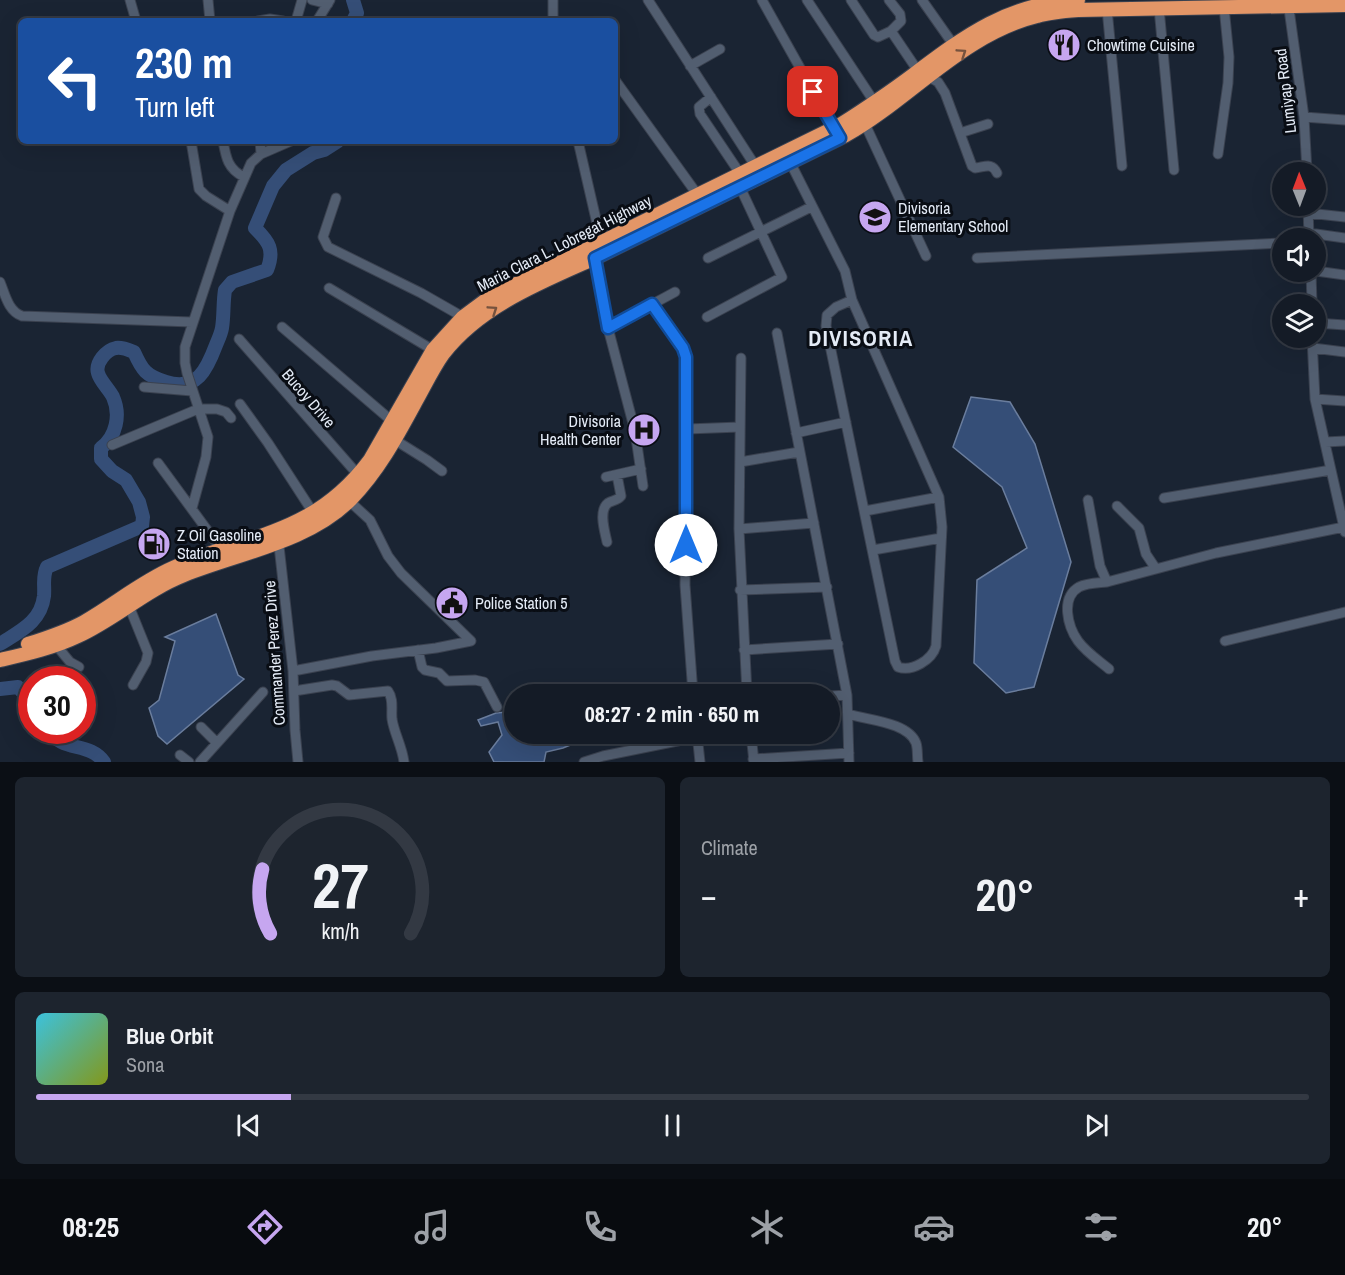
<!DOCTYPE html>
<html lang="en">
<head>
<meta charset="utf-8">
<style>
	body { margin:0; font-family:"Archivo Narrow",sans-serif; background:#1d242e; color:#f1f3f6; height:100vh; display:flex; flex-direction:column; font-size:22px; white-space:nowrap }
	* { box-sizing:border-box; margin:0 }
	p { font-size:20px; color:#9da1a7 }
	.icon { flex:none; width:33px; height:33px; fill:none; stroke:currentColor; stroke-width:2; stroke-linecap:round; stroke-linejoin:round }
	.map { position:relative; height:762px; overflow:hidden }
	.panel { display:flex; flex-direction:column; gap:15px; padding:15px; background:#0b0f15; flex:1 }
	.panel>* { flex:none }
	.top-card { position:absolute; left:18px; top:18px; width:600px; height:126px; border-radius:9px; box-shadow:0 6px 24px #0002,0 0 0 2px #333943; background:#1a4fa0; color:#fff; overflow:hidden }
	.needle { width:39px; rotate:359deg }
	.fabs { position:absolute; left:1272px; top:162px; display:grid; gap:12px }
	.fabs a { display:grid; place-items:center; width:54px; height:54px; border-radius:50%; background:#141b26; box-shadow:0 6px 24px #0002,0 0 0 2px #333943; font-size:30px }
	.speed { position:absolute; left:18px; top:666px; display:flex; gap:12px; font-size:30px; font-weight:700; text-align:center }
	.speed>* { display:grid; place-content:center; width:78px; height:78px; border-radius:50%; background:#141b26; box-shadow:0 6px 24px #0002,0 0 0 2px #333943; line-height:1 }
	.speed .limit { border:9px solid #d22; background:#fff; color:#111 }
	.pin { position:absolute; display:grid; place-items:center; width:51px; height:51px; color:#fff; margin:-26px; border-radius:12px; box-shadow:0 3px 9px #0006 }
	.me { position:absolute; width:66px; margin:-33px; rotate:0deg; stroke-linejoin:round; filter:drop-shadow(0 0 4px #0008) }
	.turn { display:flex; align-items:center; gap:21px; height:126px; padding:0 18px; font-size:27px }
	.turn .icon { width:78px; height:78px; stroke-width:2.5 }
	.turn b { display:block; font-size:42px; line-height:51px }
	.big { font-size:45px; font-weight:800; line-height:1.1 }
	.panel .widget { flex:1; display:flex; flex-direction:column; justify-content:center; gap:9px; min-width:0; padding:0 21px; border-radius:9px; background:#1d242e }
	.panel .dial { align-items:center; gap:0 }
	.dial svg { height:156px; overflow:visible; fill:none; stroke:#333943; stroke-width:7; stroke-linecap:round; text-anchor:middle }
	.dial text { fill:#f1f3f6; stroke:none }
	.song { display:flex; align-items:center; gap:18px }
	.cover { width:72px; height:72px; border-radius:9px; background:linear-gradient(135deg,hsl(190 70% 55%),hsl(70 70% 35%)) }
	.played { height:6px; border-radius:3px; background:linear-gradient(90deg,#c6a6f0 20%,#333943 20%) }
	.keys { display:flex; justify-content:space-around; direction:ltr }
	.heat { display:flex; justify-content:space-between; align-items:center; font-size:33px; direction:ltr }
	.panel .tiles { flex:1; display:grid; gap:15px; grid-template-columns:1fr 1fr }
	.widget:last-child { grid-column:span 2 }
	.trip { position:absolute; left:504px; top:684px; width:336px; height:60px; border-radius:30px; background:#141b26; box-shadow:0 6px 24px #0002,0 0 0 2px #333943; font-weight:800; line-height:60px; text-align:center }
	.dock { display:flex; height:96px; justify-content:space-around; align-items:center; background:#080b0f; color:#9da1a7 }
	.dock .icon { width:42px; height:42px }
	.dock .selected { color:#c6a6f0 }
	.dock b { font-size:27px; color:#f1f3f6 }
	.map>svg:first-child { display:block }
	.water { fill:#354e77; stroke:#6a7d9d; stroke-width:1.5 }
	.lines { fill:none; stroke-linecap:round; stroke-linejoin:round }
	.river { stroke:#354e77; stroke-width:14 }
	.minor-casing { stroke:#3b4250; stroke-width:11 }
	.highway-casing { stroke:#3b4250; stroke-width:16 }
	.minor { stroke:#525e70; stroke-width:9 }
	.highway { stroke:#e39667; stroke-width:14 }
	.oneway { stroke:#76523e }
	.route-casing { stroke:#114b97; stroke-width:15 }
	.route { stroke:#1a73e8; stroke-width:10 }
	.labels { text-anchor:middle; stroke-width:6; stroke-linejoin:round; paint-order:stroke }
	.poi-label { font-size:16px; fill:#e4ebf6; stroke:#090d14; text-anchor:start }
	.street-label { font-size:16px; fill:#e4ebf6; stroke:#090d14 }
	.district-label { font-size:22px; font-weight:bold; letter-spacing:1.5px; fill:#e4ebf6; stroke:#090d14 }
</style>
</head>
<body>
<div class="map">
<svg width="1345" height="762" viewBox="0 0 1345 762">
	<rect width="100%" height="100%" fill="#1a2433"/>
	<path class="water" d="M971,397L1010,402L1035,444L1071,562L1034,687L1006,693L974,663L977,580L1027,548L1002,487L953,447Z
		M216,614L238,675L244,679L167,744L158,736L149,708L159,700L175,641L165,637Z
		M611,683L622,687L620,694H572L591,687Z
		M507,712L514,715V734H598L563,748L546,752L544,762H494L489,752L502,735L498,722L481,726L478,720L496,713Z"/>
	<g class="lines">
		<path class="river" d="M353,21L357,13L353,0
			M0,644C20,631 41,622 44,596C45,585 42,577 47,567L142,526L143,517L139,502L126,480L112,471L101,459V448C116,437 121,415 113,397C109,389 100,381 98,373C95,363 106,350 116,348C122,347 129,350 134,352C142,370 146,376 166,382C197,392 207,369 216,345C218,340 221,334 222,328C224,316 223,302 225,290L232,282L267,270C275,250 269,242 255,228L273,186L286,170L313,153L324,150L338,141
			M0,689L18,687L32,703
			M48,730C63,753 89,741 104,762"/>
		<g class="minor-casing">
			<path id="minor" d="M130,0L136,21
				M208,0L210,21
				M312,0L328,4
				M648,0L756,167
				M762,0L836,132
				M807,0L875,103
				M851,0L874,35L878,37L891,31L901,21L900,14L889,0
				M922,0L953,44
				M1288,2L1304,117L1307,172
				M1159,8L1174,170
				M1107,9L1122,166
				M258,21L270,19L283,21
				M296,21L302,0
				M317,21L330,0
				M553,21V0
				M891,31L918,71L938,82L945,93L972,166L975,168C985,167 992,162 997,173
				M690,66L720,49
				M615,80L697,194
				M711,97L699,107L700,114L741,175
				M1304,117L1345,120
				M865,124L926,256
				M960,133L988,124
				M191,141L199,189L206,196L230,211
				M223,141C226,158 228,169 244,177
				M260,141L261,154
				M578,141L601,241
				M1218,154L1228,83L1229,57L1224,7
				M788,158L845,271L852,300L939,497L942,527L936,646C932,660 912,672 898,667L895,661L826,326L827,315L836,307L852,300
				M336,198L323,237L328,247L421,293L463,317
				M1308,206L1309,238
				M1308,213L1345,217
				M1309,233L1345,238
				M594,254L608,328L635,431L643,486
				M708,258L811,207
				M977,258L1282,243
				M1316,271L1345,275
				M1311,272L1312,304
				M0,282C5,294 8,311 22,316L192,322
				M329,288L433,350
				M652,305L683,348L686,357L687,429
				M707,317L782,277L740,187
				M1316,323L1345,325
				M282,327L393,422
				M608,328L675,292
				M777,333L847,695L849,762
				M1312,338L1315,399L1345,532
				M239,339L360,477
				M1313,348L1345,352
				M741,358L739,529L747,694
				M144,387L192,391
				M1315,399L1345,401
				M240,404L268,443L314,514
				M796,433L846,422
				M395,440L427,460L442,471
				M1325,442L1345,441
				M112,445L198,409H217L226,412L231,418
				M740,462L799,452
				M158,463L224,553
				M606,477L641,469
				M346,498L370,520L388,556L401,573L471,641
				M1164,498L1331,470
				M1088,500L1100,566L1107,582L1216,553L1344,527
				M1117,506L1139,528L1146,554L1156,569
				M192,508L206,457L208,437L187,373L185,363V347L230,211L251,163L261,154L291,141
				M865,511L939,497
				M739,529L814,523
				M278,537L293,671L295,730L298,762
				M607,542C605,532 598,511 608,503C613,500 617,501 621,496L617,475
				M873,550L941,538
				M1107,582C1098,583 1087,583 1079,587C1060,598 1068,627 1078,641C1086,652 1098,660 1109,669
				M740,590L827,587
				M129,606L148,653L146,662L133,685
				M1225,641L1345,612
				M56,645L70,662L79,667
				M418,650L422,667L425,670L439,673L447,681L475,680L484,682L497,707
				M744,650L838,644
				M293,671L372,656L436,648L471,641
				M294,691L332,685L337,686L349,695L388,691C394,699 391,710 392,719C394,733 402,746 404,762
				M693,694L685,585L687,429L740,427
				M830,696L847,695
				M848,714C867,720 908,722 916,743C918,749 917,756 918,762
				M201,727L216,742
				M697,734L700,762
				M751,734L754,762
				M180,755L189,762
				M753,759L849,753
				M200,762L263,692
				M584,762L603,756L697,737"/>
		</g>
		<g class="highway-casing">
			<path id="highway" d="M28,644C47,638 66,632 84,622C114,605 141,582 173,568C251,533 314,535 370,460L433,350L463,317L490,297L840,125C865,109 889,93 913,75C966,35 1009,3 1078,0
				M0,660C26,654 53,648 78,636C115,619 146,590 184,575C238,553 309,542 351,499C379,470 397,436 416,401C425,385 433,368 443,354C480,306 541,282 595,258L846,135C910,99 963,34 1037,16C1050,12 1064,11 1078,10L1345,5"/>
		</g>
		<use href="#minor" class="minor"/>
		<use href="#highway" class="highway"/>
	</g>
	<defs><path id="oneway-chevron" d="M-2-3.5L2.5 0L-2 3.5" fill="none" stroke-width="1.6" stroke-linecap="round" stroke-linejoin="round" transform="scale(1.5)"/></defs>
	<g class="oneway">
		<use href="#oneway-chevron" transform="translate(962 53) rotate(-34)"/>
		<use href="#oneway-chevron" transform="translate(493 310) rotate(-34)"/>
	</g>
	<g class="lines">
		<g class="route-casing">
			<path id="route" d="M686,545V357L683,348L652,304L608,328L595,258L840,138L813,92"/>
		</g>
		<use href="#route" class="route"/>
	</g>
	<defs>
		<g id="restaurant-disc" transform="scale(1.725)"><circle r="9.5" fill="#c6a6f0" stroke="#090d14"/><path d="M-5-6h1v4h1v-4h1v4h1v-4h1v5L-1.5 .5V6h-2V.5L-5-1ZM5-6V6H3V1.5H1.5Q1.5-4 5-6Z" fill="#111"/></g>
		<g id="school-disc" transform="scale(1.725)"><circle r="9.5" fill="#c6a6f0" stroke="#090d14"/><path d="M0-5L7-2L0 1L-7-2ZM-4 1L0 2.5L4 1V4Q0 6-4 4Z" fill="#111"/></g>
		<g id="hospital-disc" transform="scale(1.725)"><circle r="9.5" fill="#c6a6f0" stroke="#090d14"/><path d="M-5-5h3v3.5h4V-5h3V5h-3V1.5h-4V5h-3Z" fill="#111"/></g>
		<g id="fuel-disc" transform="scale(1.725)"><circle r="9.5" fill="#c6a6f0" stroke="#090d14"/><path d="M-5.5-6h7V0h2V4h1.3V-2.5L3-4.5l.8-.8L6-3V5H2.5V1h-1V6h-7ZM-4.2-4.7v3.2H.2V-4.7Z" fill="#111"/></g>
		<g id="civic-disc" transform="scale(1.725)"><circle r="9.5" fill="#c6a6f0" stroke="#090d14"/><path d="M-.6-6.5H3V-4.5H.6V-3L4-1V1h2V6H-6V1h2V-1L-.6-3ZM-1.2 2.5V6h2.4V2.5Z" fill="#111"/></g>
	</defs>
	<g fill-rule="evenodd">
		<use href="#restaurant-disc" x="1064" y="45"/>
		<use href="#school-disc" x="875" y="217"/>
		<use href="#hospital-disc" x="644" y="430"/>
		<use href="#fuel-disc" x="154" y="544"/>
		<use href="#civic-disc" x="452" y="603"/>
	</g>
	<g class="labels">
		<g class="poi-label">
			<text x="1087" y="51">Chowtime Cuisine</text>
			<text x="898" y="214">Divisoria<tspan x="898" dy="18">Elementary School</tspan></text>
			<text x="621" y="427" text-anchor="end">Divisoria<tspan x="621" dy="18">Health Center</tspan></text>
			<text x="177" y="541">Z Oil Gasoline<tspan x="177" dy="18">Station</tspan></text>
			<text x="475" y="609">Police Station 5</text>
		</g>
		<g class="street-label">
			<text transform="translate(1285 91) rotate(-97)" y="6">Lumiyap Road</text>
			<text transform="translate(564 243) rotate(-27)" y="6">Maria Clara L. Lobregat Highway</text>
			<text transform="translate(309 398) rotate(49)" y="6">Bucoy Drive</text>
			<text transform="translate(274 653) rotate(-94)" y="6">Commander Perez Drive</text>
		</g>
		<g class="district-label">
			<text x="861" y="346">DIVISORIA</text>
		</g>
	</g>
</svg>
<div class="fabs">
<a><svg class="needle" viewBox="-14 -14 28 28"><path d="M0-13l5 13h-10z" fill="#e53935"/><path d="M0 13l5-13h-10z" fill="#9da1a7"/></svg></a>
<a><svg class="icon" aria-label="sound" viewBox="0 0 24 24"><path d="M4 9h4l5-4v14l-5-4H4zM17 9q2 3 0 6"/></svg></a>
<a><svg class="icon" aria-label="layers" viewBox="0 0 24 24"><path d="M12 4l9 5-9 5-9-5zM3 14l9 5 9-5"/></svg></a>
</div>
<div class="speed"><div class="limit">30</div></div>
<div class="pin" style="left:813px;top:92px;background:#d93025"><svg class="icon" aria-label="arrive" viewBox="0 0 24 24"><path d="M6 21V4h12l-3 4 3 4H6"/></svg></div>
<svg class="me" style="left:686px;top:545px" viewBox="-20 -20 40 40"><circle r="19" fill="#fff"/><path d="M0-13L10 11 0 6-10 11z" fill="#1a73e8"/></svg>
<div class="trip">08:27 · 2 min · 650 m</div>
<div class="top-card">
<div class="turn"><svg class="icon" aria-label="left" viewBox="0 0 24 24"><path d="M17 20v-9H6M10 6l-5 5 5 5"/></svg><div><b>230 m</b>Turn left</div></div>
</div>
</div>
<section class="panel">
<div class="tiles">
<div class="widget dial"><svg viewBox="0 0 100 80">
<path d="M14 69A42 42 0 1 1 86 69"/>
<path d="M14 69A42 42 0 0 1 10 36" stroke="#c6a6f0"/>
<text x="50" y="56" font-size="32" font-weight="700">27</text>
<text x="50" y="72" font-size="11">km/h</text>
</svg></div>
<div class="widget"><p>Climate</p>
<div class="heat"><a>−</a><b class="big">20°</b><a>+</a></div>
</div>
<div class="widget">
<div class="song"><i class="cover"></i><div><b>Blue Orbit</b><p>Sona</p></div></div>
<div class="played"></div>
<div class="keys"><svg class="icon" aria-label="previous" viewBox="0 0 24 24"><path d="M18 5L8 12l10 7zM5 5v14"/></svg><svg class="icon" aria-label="pause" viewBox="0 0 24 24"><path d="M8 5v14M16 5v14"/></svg><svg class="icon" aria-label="next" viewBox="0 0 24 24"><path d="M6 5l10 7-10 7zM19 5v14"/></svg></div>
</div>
</div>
</section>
<nav class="dock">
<b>08:25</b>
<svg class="icon selected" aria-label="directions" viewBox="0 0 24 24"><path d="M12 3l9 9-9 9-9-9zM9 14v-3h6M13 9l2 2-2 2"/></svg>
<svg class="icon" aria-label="music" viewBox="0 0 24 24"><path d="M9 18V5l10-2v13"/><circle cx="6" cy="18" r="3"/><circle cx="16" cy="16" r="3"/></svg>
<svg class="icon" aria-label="phone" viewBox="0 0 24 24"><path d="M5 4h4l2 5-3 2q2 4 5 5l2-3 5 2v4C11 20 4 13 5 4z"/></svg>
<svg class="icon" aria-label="climate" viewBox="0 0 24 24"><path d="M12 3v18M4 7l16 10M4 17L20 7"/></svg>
<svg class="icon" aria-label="car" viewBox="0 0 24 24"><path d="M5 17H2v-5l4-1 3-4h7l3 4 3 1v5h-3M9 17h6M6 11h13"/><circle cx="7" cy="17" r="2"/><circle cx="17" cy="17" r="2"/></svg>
<svg class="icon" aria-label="filters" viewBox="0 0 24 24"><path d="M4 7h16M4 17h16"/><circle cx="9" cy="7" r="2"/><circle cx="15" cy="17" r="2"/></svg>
<b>20°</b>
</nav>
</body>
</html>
